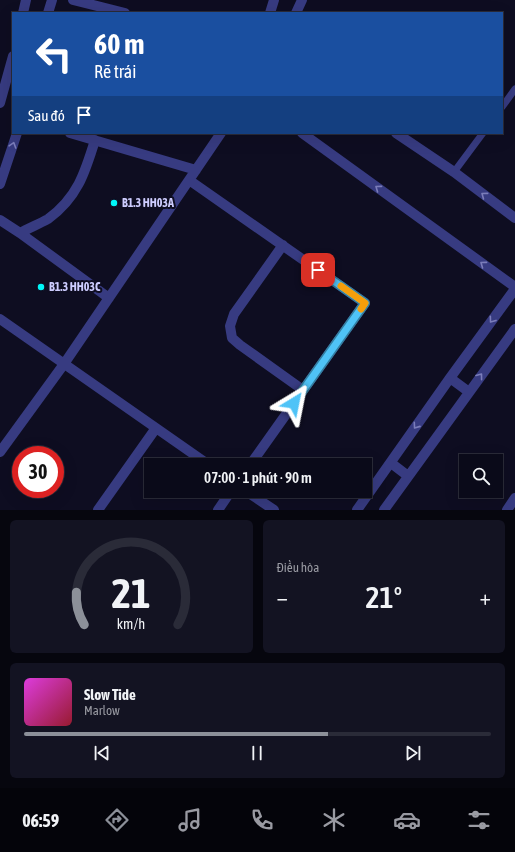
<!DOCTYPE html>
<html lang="vi">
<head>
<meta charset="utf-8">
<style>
	body { margin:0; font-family:"Asap Condensed",sans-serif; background:#131322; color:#f1f3f6; height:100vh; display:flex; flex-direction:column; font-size:15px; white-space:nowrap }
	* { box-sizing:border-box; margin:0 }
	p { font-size:13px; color:#999aa2 }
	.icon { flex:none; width:22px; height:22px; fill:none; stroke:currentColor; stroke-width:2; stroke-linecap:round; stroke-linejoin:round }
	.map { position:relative; height:510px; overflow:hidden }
	.side { display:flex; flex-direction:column; gap:10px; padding:10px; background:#06060e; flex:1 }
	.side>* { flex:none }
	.banner { position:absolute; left:12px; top:12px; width:491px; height:122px; border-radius:0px; box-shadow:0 4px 16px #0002,0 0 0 1px #2a2b38; background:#1a4fa0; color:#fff; overflow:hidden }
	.controls { position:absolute; left:459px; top:454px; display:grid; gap:8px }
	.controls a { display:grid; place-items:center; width:44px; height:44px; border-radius:0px; background:#0a0a19; box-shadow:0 4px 16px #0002,0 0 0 1px #2a2b38; font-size:20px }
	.speed { position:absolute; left:12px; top:446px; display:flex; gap:8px; font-size:20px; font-weight:700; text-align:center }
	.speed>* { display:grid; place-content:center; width:52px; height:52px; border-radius:50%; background:#0a0a19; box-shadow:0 4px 16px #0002,0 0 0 1px #2a2b38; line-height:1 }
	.speed .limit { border:6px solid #d22; background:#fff; color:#111 }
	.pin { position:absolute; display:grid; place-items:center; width:34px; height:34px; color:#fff; margin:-17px; border-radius:8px; box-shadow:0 2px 6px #0006 }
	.me { position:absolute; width:44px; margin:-22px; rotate:35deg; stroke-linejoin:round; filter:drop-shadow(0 0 3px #0008) }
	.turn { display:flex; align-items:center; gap:14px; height:84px; padding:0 16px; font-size:18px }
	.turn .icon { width:52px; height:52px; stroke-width:2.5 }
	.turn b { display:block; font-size:28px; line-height:34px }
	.then { display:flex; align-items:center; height:38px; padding:0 16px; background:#0003; gap:8px; font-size:15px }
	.big { font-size:30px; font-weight:600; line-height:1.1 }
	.side .tile { flex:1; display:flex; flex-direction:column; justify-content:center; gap:6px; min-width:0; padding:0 14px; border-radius:6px; background:#131322 }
	.side .dial { align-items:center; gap:0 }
	.dial svg { height:104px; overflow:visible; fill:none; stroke:#2a2b38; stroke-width:7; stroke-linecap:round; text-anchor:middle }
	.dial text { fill:#f1f3f6; stroke:none }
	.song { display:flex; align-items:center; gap:12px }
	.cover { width:48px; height:48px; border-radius:6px; background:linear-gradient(135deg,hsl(300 70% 55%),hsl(350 70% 35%)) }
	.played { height:4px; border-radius:2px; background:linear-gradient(90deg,#8c9099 65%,#2a2b38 65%) }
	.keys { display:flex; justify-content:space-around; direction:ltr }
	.heat { display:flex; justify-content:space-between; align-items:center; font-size:22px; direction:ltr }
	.side .tiles { flex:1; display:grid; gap:10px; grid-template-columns:1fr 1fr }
	.tile:last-child { grid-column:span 2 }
	.trip { position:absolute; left:144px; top:458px; width:228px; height:40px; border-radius:0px; background:#0a0a19; box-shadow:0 4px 16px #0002,0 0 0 1px #2a2b38; font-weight:600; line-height:40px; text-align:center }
	.menu { display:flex; height:64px; justify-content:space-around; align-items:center; background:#04040a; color:#999aa2 }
	.menu .icon { width:28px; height:28px }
	.menu .current { color:#8c9099 }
	.menu b { font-size:18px; color:#f1f3f6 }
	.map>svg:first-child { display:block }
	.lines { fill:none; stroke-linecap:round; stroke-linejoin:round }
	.service { stroke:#373b81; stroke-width:7 }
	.minor { stroke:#373b81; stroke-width:10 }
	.oneway { stroke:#7b7dba }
	.route-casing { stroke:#337fa1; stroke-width:10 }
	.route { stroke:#4fc3f7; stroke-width:7 }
	.slow { stroke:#f59e0b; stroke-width:7 }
	.poi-dot { fill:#00f6f8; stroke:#0e0d21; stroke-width:1.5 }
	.labels { text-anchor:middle; stroke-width:4; stroke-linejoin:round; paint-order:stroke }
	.poi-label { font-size:12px; font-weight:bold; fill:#cecdff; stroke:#0e0d21; text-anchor:start }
</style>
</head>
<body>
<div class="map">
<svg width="515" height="510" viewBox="0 0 515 510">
	<rect width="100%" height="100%" fill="#0e0d21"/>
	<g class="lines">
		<path class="service" d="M502,107L515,89
			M454,172L483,133"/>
		<path class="minor" d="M73,0L125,13
			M23,13L26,0
			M48,13L52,0
			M270,13L274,0
			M296,13L302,0
			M0,103L13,56
			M70,133L196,170
			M302,133L515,287
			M396,133L454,172L515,218
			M189,180L365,303L250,465
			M0,184L17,133
			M0,220L20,233C29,228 39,224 48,219C77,198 85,173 95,140
			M20,233L109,298
			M283,245L234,314L230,326L232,338L240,345L303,390
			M0,319L209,465
			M450,378L469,392
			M0,452L64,364L221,133
			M391,463L408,476
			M246,491L274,510
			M98,510L156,428
			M218,510L231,491
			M357,510L450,378L515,289
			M384,510L515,329
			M507,510L515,498"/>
	</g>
	<defs><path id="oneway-chevron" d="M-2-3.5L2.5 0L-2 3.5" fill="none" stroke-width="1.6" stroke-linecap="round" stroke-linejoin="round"/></defs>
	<g class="oneway">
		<use href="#oneway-chevron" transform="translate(13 145) rotate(-72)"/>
		<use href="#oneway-chevron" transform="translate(378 188) rotate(-144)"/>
		<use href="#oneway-chevron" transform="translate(484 195) rotate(-143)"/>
		<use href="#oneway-chevron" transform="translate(483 264) rotate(-144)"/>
		<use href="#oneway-chevron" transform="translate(492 320) rotate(126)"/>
		<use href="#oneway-chevron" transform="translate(480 376) rotate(-53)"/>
		<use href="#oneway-chevron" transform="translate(416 426) rotate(125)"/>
	</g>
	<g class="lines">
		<g class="route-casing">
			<path id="route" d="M294,403L365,303L318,270"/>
		</g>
		<use href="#route" class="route"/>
		<path class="slow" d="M341,286L365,303L361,309"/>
	</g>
	<g class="poi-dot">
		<circle cx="114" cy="203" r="4"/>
		<circle cx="41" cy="287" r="4"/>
	</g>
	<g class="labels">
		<g class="poi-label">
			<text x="122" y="207">B1.3 HH03A</text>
			<text x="49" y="291">B1.3 HH03C</text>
		</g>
	</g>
</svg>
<div class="controls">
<a><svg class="icon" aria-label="search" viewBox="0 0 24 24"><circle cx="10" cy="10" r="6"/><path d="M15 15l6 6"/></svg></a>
</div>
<div class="speed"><div class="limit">30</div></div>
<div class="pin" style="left:318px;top:270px;background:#d93025"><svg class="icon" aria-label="arrive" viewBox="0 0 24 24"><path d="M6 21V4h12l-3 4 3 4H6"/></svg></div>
<svg class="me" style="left:294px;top:403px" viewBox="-20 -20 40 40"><path d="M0-17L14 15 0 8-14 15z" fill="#4fc3f7" stroke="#fff" stroke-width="4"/></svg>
<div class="trip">07:00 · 1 phút · 90 m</div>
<div class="banner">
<div class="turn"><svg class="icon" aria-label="left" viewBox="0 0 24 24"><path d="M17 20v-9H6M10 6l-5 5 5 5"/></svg><div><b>60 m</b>Rẽ trái</div></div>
<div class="then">Sau đó<svg class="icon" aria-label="arrive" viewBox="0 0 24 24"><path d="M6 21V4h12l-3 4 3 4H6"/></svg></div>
</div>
</div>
<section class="side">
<div class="tiles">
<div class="tile dial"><svg viewBox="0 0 100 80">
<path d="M14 69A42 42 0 1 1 86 69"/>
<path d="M14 69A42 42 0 0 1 8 44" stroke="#8c9099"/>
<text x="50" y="56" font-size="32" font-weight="700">21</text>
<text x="50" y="72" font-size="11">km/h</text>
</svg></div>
<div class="tile"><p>Điều hòa</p>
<div class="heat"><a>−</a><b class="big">21°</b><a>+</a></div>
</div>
<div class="tile">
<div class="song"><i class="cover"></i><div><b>Slow Tide</b><p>Marlow</p></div></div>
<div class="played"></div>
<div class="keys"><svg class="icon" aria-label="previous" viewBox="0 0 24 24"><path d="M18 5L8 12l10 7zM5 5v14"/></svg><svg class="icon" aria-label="pause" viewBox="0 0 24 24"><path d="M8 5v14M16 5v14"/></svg><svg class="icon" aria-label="next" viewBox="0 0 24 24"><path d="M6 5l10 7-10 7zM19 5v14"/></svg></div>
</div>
</div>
</section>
<nav class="menu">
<b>06:59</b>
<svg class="icon current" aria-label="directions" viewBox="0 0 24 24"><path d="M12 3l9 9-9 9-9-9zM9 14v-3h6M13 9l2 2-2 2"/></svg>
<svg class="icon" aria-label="music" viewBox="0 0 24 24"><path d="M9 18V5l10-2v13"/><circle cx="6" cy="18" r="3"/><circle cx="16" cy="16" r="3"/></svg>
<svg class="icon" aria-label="phone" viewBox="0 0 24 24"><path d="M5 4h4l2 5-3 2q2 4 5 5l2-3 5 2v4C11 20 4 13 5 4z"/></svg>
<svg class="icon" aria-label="climate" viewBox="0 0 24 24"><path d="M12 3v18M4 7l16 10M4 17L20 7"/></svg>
<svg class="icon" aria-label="car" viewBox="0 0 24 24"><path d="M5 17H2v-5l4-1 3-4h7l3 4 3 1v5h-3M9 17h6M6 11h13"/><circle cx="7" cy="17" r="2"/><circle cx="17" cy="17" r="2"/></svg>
<svg class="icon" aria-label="filters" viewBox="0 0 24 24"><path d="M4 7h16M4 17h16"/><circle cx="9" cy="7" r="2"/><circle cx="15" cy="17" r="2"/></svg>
</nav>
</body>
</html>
